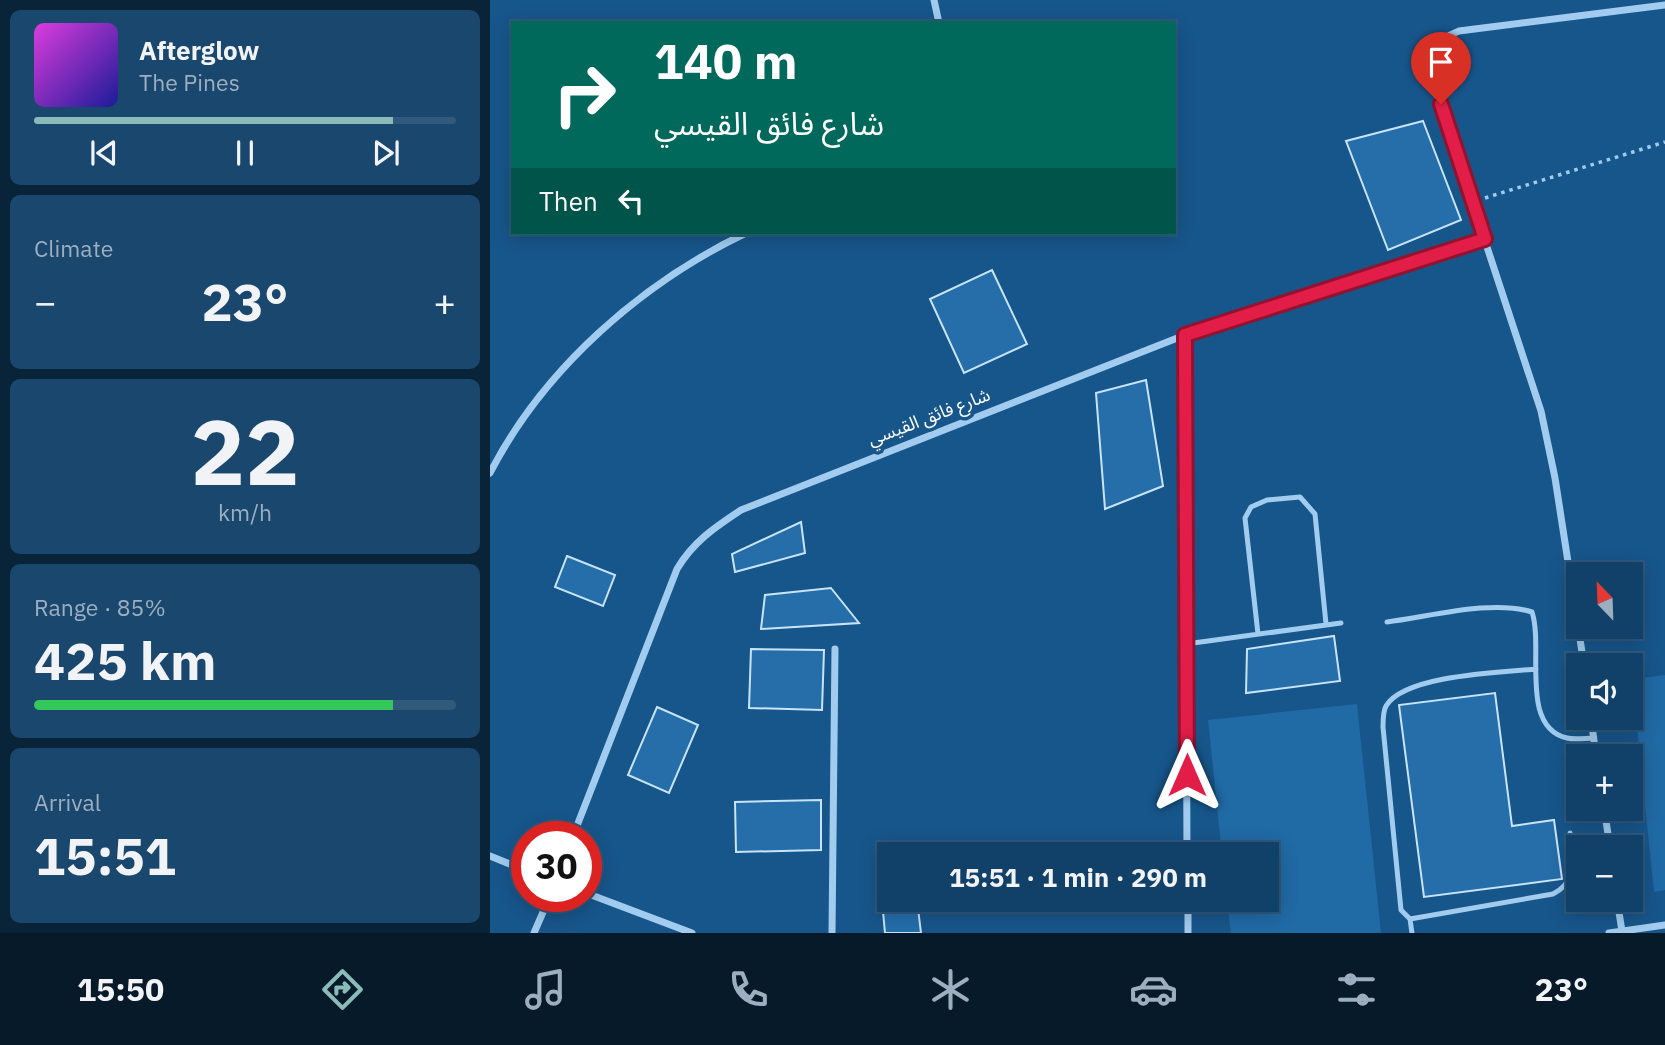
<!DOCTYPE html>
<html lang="en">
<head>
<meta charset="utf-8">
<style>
	body { margin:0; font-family:"IBM Plex Sans","Noto Sans Arabic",sans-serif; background:#1a476e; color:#f1f3f6; height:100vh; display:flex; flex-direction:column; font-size:26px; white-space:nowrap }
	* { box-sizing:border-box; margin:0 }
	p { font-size:23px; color:#9cafc0 }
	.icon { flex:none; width:38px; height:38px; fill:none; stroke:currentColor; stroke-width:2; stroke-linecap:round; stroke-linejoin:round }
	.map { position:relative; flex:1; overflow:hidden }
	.sheet { display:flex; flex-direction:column; gap:10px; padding:10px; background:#092339; width:490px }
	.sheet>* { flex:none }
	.top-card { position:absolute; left:21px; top:21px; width:665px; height:214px; border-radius:0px; box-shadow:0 4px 18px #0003,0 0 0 2px #30597c; background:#00695c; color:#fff; overflow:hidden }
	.needle { width:46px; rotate:337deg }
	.tools { position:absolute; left:1076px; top:562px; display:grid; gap:14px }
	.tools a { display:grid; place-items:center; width:77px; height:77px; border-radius:0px; background:#114068; box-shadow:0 4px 18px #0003,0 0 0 2px #30597c; font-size:35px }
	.speed { position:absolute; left:21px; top:821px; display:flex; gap:14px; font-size:35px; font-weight:700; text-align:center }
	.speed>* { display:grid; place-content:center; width:91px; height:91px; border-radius:50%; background:#114068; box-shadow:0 4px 18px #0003,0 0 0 2px #30597c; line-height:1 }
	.speed .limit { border:10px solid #d22; background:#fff; color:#111 }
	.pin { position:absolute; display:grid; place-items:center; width:60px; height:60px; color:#fff; margin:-72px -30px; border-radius:50% 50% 50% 0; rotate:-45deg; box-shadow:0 0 7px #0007 }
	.pin .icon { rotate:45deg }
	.me { position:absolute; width:77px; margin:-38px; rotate:0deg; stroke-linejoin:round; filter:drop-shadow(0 0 5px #0008) }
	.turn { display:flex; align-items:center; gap:24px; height:147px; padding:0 28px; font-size:32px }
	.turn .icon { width:91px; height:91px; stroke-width:2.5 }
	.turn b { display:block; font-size:49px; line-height:60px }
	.then { display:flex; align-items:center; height:66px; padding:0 28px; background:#0003; gap:14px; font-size:26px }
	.big { font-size:52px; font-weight:800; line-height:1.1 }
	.sheet .tile { flex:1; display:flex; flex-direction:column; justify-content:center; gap:10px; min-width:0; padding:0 24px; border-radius:10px; background:#1a476e }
	.sheet .dial { align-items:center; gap:0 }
	.dial b { font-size:91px; line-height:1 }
	.song { display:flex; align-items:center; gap:21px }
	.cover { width:84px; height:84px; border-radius:10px; background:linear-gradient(135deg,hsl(300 70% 55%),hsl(240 70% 35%)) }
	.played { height:7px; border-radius:4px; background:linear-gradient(90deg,#8bbbb9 85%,#30597c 85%) }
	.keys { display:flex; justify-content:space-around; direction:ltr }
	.heat { display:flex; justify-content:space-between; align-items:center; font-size:38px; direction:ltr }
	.charge { height:10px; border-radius:5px; background:linear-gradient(90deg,#34c759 85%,#30597c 0) }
	.trip { position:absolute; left:387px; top:842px; width:402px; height:70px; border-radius:0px; background:#114068; box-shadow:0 4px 18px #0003,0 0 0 2px #30597c; font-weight:800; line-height:70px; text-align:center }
	.tab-bar { display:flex; height:112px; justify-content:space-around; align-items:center; background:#071a2a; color:#9cafc0 }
	.tab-bar .icon { width:49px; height:49px }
	.tab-bar .selected { color:#8bbbb9 }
	.tab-bar b { font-size:32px; color:#f1f3f6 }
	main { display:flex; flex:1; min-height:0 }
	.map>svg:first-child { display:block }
	.green { fill:#206aa5 }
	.building { fill:#256eaa; stroke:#c7e4fa; stroke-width:2 }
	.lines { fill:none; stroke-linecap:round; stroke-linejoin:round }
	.path { stroke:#a1ccef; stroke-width:3.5; stroke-dasharray:3.5 5; stroke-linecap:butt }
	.service { stroke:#a1ccef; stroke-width:5 }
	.minor { stroke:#a1ccef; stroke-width:7 }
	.route-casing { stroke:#92132f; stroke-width:18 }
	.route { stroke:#e11d48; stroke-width:12 }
	.labels { text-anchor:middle; stroke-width:7; stroke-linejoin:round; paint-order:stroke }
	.street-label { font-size:18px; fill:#fff; stroke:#17568b }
</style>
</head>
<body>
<main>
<section class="sheet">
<div class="tile">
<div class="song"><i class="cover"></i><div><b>Afterglow</b><p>The Pines</p></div></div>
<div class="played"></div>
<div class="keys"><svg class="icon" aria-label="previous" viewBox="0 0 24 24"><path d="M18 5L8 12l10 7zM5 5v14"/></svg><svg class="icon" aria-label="pause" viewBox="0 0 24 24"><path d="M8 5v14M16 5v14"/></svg><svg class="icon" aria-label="next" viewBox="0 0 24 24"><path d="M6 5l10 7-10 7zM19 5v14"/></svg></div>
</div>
<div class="tile"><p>Climate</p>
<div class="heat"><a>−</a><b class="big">23°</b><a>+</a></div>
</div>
<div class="tile dial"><b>22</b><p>km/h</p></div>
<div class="tile"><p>Range · 85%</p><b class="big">425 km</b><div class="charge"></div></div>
<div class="tile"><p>Arrival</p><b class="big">15:51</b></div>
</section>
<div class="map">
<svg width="1175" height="933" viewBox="0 0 1175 933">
	<rect width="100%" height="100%" fill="#17568b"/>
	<path class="green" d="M1175,675V890L1164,892L1142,679Z
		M867,704L891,933H741L737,900H777V854H732L718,720Z"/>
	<path class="building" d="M933,121L971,220L898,250L856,141Z
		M502,270L537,344L474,373L440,299Z
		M656,380L673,486L615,509L606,393Z
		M311,522L315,553L245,572L242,554Z
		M77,556L125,575L113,606L65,587Z
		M341,588L369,623L271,629L275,595Z
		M844,636L850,681L756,693L757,649Z
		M261,649L334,650L332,710L259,708Z
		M1005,693L1022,826L1064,820L1072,879L934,897L909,705Z
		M167,707L208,725L179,793L138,775Z
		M331,800V850L246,852L245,802Z
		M399,899L427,900L431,933H395L392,901Z"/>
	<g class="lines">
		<path class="path" d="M995,198L1175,142"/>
		<path class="service" d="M897,622C939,617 1002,599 1042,612C1054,648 1029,727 1077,738C1085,740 1096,738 1104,738
			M768,634L755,518L761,507L777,500L810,497L825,514L836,624
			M696,644L851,623
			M1046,669C1013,672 914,675 896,706C893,711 893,720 893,727L911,910L920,919L1063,894C1089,881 1081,858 1080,833
			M920,919L922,933"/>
		<path class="minor" d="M444,0L449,23
			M695,335L697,854
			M0,473C54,368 152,283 256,233
			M1094,665L1065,478L1051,411L942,80C939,56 945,40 969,31L1175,5
			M1101,718L1106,756
			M1114,808L1120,847
			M83,836L187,569C203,542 225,527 251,510L695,335L995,239
			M0,856L37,871
			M96,893L202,933
			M698,900V933
			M1127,900L1132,931
			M44,933L60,896
			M342,933L345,649
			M1119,933L1175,925"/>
	</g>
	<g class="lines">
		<g class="route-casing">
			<path id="route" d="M697,775L695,335L995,239L951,104"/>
		</g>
		<use href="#route" class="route"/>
	</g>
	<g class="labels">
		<g class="street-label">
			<text transform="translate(439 417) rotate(-21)" y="6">شارع فائق القيسي</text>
		</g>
	</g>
</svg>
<div class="tools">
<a><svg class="needle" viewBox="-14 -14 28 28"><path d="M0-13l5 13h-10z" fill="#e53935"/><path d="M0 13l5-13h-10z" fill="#9cafc0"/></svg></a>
<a><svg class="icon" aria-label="sound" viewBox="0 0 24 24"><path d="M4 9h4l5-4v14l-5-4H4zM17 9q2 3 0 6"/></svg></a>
<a>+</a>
<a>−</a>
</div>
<div class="speed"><div class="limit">30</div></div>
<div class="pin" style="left:951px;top:104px;background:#d93025"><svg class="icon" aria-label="arrive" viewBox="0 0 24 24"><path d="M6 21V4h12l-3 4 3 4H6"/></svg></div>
<svg class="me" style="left:697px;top:775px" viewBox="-20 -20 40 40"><path d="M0-17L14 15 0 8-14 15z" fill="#e11d48" stroke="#fff" stroke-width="4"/></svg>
<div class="trip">15:51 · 1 min · 290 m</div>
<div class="top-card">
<div class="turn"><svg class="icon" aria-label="right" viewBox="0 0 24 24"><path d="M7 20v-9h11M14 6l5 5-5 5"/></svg><div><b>140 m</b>شارع فائق القيسي</div></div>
<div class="then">Then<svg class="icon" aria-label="left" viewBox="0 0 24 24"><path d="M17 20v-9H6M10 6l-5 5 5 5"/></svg></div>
</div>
</div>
</main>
<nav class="tab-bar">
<b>15:50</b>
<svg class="icon selected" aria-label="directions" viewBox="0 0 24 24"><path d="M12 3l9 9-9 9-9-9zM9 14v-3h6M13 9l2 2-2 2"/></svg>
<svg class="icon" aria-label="music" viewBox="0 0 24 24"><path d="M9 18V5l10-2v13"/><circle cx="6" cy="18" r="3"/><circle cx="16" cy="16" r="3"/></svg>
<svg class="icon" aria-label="phone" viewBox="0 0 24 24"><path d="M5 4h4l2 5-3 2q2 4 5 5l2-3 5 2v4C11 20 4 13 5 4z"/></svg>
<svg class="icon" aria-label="climate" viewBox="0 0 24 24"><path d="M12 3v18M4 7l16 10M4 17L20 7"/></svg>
<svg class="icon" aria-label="car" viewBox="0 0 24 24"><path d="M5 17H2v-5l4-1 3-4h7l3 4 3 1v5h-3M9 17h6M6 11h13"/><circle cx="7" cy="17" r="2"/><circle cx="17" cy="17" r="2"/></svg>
<svg class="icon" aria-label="filters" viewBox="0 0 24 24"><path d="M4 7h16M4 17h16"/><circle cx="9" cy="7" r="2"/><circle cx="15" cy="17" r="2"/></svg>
<b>23°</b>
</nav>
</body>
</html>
